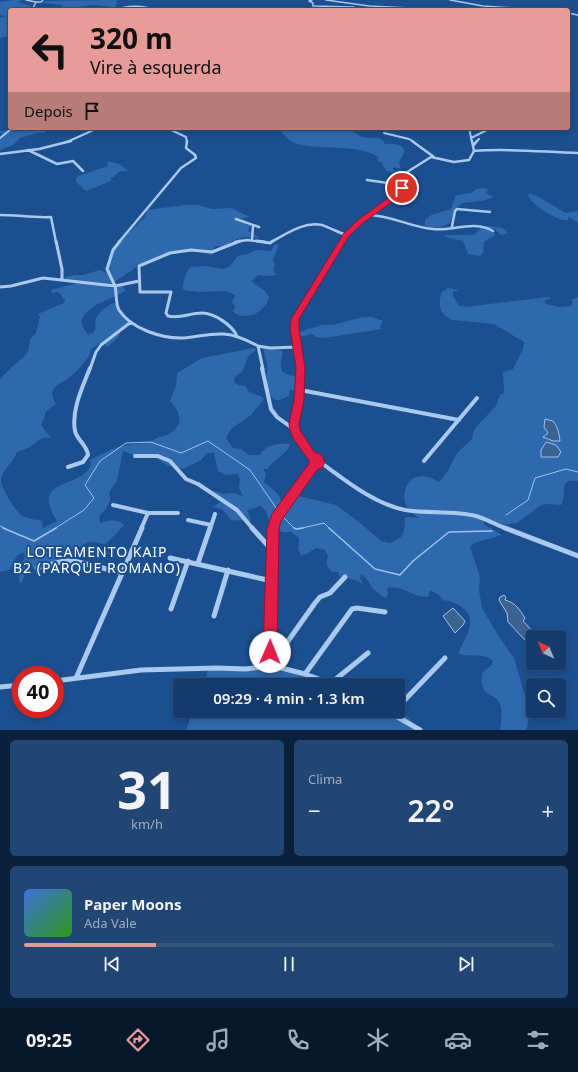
<!DOCTYPE html>
<html lang="pt">
<head>
<meta charset="utf-8">
<style>
	body { margin:0; font-family:"Noto Sans",sans-serif; background:#214673; color:#f1f3f6; height:100vh; display:flex; flex-direction:column; font-size:15px; white-space:nowrap }
	* { box-sizing:border-box; margin:0 }
	p { font-size:13px; color:#9dadc1 }
	.icon { flex:none; width:22px; height:22px; fill:none; stroke:currentColor; stroke-width:2; stroke-linecap:round; stroke-linejoin:round }
	.map { position:relative; height:730px; overflow:hidden }
	.drawer { display:flex; flex-direction:column; gap:10px; padding:10px; background:#0b203b; flex:1 }
	.drawer>* { flex:none }
	.guide { position:absolute; left:8px; top:8px; width:562px; height:122px; border-radius:4px; box-shadow:0 2px 6px #0003,0 0 0 1px #33557e; background:#e69b98; color:#111; overflow:hidden }
	.needle { width:26px; rotate:316deg }
	.buttons { position:absolute; left:526px; top:630px; display:grid; gap:8px }
	.buttons a { display:grid; place-items:center; width:40px; height:40px; border-radius:4px; background:#143b6b; box-shadow:0 2px 6px #0003,0 0 0 1px #33557e; font-size:20px }
	.speed { position:absolute; left:12px; top:666px; display:flex; gap:8px; font-size:20px; font-weight:700; text-align:center }
	.speed>* { display:grid; place-content:center; width:52px; height:52px; border-radius:50%; background:#143b6b; box-shadow:0 2px 6px #0003,0 0 0 1px #33557e; line-height:1 }
	.speed .limit { border:6px solid #d22; background:#fff; color:#111 }
	.pin { position:absolute; display:grid; place-items:center; width:34px; height:34px; color:#fff; margin:-17px; border:2px solid #fff; border-radius:50%; box-shadow:0 1px 4px #0007 }
	.me { position:absolute; width:44px; margin:-22px; rotate:1deg; stroke-linejoin:round; filter:drop-shadow(0 0 3px #0008) }
	.turn { display:flex; align-items:center; gap:14px; height:84px; padding:0 16px; font-size:18px }
	.turn .icon { width:52px; height:52px; stroke-width:2.5 }
	.turn b { display:block; font-size:28px; line-height:34px }
	.then { display:flex; align-items:center; height:38px; padding:0 16px; background:#0003; gap:8px; font-size:15px }
	.big { font-size:30px; font-weight:600; line-height:1.1 }
	.drawer .tile { flex:1; display:flex; flex-direction:column; justify-content:center; gap:6px; min-width:0; padding:0 14px; border-radius:6px; background:#214673 }
	.drawer .dial { align-items:center; gap:0 }
	.dial b { font-size:52px; line-height:1 }
	.song { display:flex; align-items:center; gap:12px }
	.cover { width:48px; height:48px; border-radius:6px; background:linear-gradient(135deg,hsl(220 70% 55%),hsl(110 70% 35%)) }
	.played { height:4px; border-radius:2px; background:linear-gradient(90deg,#e69b98 25%,#33557e 25%) }
	.keys { display:flex; justify-content:space-around; direction:ltr }
	.heat { display:flex; justify-content:space-between; align-items:center; font-size:22px; direction:ltr }
	.drawer .tiles { flex:1; display:grid; gap:10px; grid-template-columns:1fr 1fr }
	.tile:last-child { grid-column:span 2 }
	.trip { position:absolute; left:173px; top:678px; width:232px; height:40px; border-radius:4px; background:#143b6b; box-shadow:0 2px 6px #0003,0 0 0 1px #33557e; font-weight:600; line-height:40px; text-align:center }
	.tabs { display:flex; height:64px; justify-content:space-around; align-items:center; background:#08182b; color:#9dadc1 }
	.tabs .icon { width:28px; height:28px }
	.tabs .current { color:#e69b98 }
	.tabs b { font-size:18px; color:#f1f3f6 }
	.map>svg:first-child { display:block }
	.green { fill:#2e69ad }
	.water { fill:#3c6290; stroke:#9cc4f0 }
	.lines { fill:none; stroke-linecap:round; stroke-linejoin:round }
	.stream-far1 { stroke:#9cc4f0; stroke-width:1 }
	.stream { stroke:#9cc4f0; stroke-width:1.5 }
	.minor-far5 { stroke:#a9c9ee; stroke-width:1.5 }
	.minor-far4 { stroke:#a9c9ee; stroke-width:2 }
	.minor-far3 { stroke:#a9c9ee; stroke-width:2.5 }
	.minor-far2 { stroke:#a9c9ee; stroke-width:3 }
	.minor-far1 { stroke:#a9c9ee; stroke-width:4 }
	.minor { stroke:#a9c9ee; stroke-width:5 }
	.route { fill:#e11d48; stroke:#92132f }
	.labels { text-anchor:middle; stroke-width:4; stroke-linejoin:round; paint-order:stroke }
	.near-neighbourhood-label { font-size:14px; letter-spacing:1px; fill:#fff; stroke:#1b4f8f }
</style>
</head>
<body>
<div class="map">
<svg width="578" height="730" viewBox="0 0 578 730">
	<rect width="100%" height="100%" fill="#1b4f8f"/>
	<path class="green" d="M14,0H22L17,2L32,6L18,8L19,10H10V32L8,33L10,36L0,38V18L6,16L0,15V2Z
		M118,0L115,2L119,3L116,4V8L109,10L112,9V7L93,5L57,10L63,5L44,3L43,1Z
		M34,128H45L47,130L45,133H37L20,138L13,145L0,150V138L4,134L0,133V131L22,130Z
		M280,128H349L348,129C353,131 357,135 362,137C370,140 381,134 385,144C393,144 402,143 405,151L399,162L401,169L394,167L393,169L395,171L394,172L386,171L382,163L377,160L379,158C363,143 314,151 294,143C289,141 285,135 280,131Z
		M106,162C115,161 122,165 128,171L118,172L115,176L111,178V181L86,191L76,182V179L78,176L108,166V164Z
		M482,188L488,189L486,193L494,197L482,201L462,203L456,208L450,223C441,227 434,230 425,225V220L431,215L451,209L456,195L472,193L475,190Z
		M529,193L537,196L566,213L578,211V222L568,217V220C557,221 533,206 528,196Z
		M185,205H198L212,209L231,208L250,217L237,219L250,226L248,231L260,238C248,236 234,236 227,247L215,246L212,255L194,251L165,255L142,264H138L134,269L108,286L110,288L122,286L125,289V291C123,293 100,303 95,305H96C84,314 75,320 88,334L93,333L96,328C92,316 104,308 113,303L117,305L131,322L121,328L119,336L108,347L105,344L100,343L91,349C91,358 74,375 66,380C54,386 48,390 56,404L45,412V416L41,425L51,438C40,437 38,441 30,447C26,449 21,451 17,452C13,463 3,469 1,479C0,487 15,510 21,515C26,518 36,520 42,521L43,528L41,529L57,521C29,477 80,490 91,465L90,460C102,454 114,447 127,445C133,444 140,444 146,443C150,442 154,440 157,438C161,436 165,436 169,434C185,424 181,413 170,401L176,386L177,373L202,358L254,348L256,350L249,355L242,372L235,376L234,382L238,385L246,386C248,396 259,393 264,399L251,415L231,429L226,438L233,448L241,449L249,455H260C265,445 280,442 290,444C288,454 273,459 268,469H263L266,474L264,482C287,499 284,503 270,524L266,511L261,506L247,510L251,521L231,520L222,509L213,507L222,501L214,491L223,494L233,493L243,496L239,488L240,479L237,474L226,475L218,471L214,453H207L201,460L183,469L167,465L154,457L136,456L123,451L117,481L113,486L109,493C113,504 105,509 99,517L100,523C108,521 118,518 124,525C122,528 109,541 107,543C103,546 96,541 91,542C81,543 80,551 69,549L60,559L50,564L25,568C23,572 25,577 22,582L19,583V571L25,556L24,553H22L17,556L9,570L0,572V379L13,366L25,356L28,351L30,339L36,333L40,317L38,314L64,303L65,300L58,292L52,293L51,290L81,282L65,279V277L73,275H83L100,270L109,274L107,268L114,251L122,242L118,243L145,217L147,210Z
		M488,226L503,228L507,232L506,234L501,235L494,229L491,228L495,235L484,242L483,253L480,256L468,254L463,241L449,238L443,235H474L481,228Z
		M275,244L279,245L273,259L275,265L273,269L276,275L269,276L258,275L251,281L265,291L269,297C265,312 248,321 234,313L233,310L235,307L232,302L236,295L225,291L199,292L183,290C183,282 185,272 191,267L205,266L224,269L229,267L238,256L250,253L256,250L270,251L273,248Z
		M448,288L459,290L453,292V296L459,306L466,307L547,297L552,298L544,301L546,304L560,307L571,306L573,302L571,300L578,297V481C557,477 568,494 561,505L548,504L541,505L517,523L501,525L483,521L485,525L502,535L474,543L470,547L480,577L479,590L482,608L501,640L514,658L526,699L532,707L526,730H500C501,722 503,711 500,704C493,690 479,699 482,673L492,665L493,661C482,651 469,659 458,653C465,638 480,618 460,606C454,602 450,601 443,600L439,595L432,591H430L428,597C413,598 402,584 387,588L388,595L385,598L372,588L367,579L361,574L360,578L363,584L352,579L339,576L338,572H332C326,566 326,563 328,556L325,550L316,548L307,554L301,555L298,549L299,538L291,532H282L278,529C277,516 288,503 298,496L336,505L358,521L381,541L390,543L401,537L404,531L405,517L419,518C414,514 409,512 406,505C401,493 407,477 421,476C428,476 434,479 439,482L447,472L457,453L472,439L474,430L478,425L496,406L500,395L504,393V390L503,372L513,369L523,349L524,342L494,324L453,320C440,316 437,304 442,292Z
		M363,317H372L383,321L380,327L382,329L324,338L316,337L312,334L300,337L298,335L299,330L303,332C308,326 314,330 321,325H333Z
		M263,348L275,349L282,351C283,357 280,362 281,367C282,377 294,374 299,379L298,391L296,392L290,389L289,396L280,400H276C262,394 268,376 267,364C266,359 264,353 263,348Z
		M209,668L275,670L311,678L328,685H203Z
		M193,711H398L404,713L419,730H186Z"/>
	<path class="water" d="M545,419L553,421C558,427 559,433 560,441H553L543,437L548,433L544,427Z
		M546,442L556,445L561,452L558,457H541V450Z
		M504,595L506,597L505,600C516,603 519,609 525,618L523,621L538,637H533L528,640H525L508,622L507,613L499,600L500,597Z
		M453,608L465,621L463,625L455,633L443,616Z"/>
	<g class="lines">
		<path class="stream-far1" d="M280,514L295,529
			M506,515L528,500L535,478L566,469L578,472
			M0,526L6,529
			M54,529L84,510L94,498L85,485L100,461L126,443L151,442L181,453L208,441L250,470L279,512
			M298,529L324,523L330,529"/>
		<path class="stream" d="M3,528L34,541L56,528
			M294,528L296,529L303,528
			M329,528L375,569L400,575L413,561L449,532L492,531"/>
		<path class="minor-far5" d="M26,0L36,2L32,10
			M312,0L309,1L313,3V6L353,7L365,10
			M326,0L369,6L454,10
			M450,0L483,6L549,10
			M36,2H41L43,0
			M112,10C127,6 141,4 156,10
			M452,10H481
			M568,13L578,15"/>
		<path class="minor-far4" d="M11,128L10,130L16,128
			M167,128L186,137L187,142
			M469,128L472,142
			M384,133L409,139L414,142
			M0,138L10,130
			M471,138L491,128
			M67,142L98,128
			M476,142L479,139"/>
		<path class="minor-far3" d="M412,141L434,157
			M473,146L477,141
			M28,150L57,164L73,161L83,171
			M474,151C509,148 543,152 578,153
			M0,154L39,149L71,141
			M367,180L402,185
			M0,215C17,215 34,218 51,217L56,242
			M370,215C392,216 411,227 433,229C453,231 474,220 493,231
			M236,219L259,227
			M452,226L455,211L457,209L490,212
			M252,240L253,226
			M119,242L181,168L196,158L195,155L186,148L187,141
			M235,242L247,240L265,242
			M271,242C286,234 304,221 322,225C330,228 338,232 346,235
			M341,242C355,220 379,207 400,193L404,174L431,157L454,162L469,160L474,151L472,141"/>
		<path class="minor-far2" d="M56,241L62,269V280
			M120,241L113,250L107,269L115,286L139,281
			M257,241L270,243L273,241
			M0,287L11,286L43,278L115,286C117,293 115,303 119,310C131,329 163,339 184,338C197,337 210,333 224,334C236,335 247,340 258,346L263,369
			M237,336C232,325 214,313 202,313C189,313 181,319 168,316L166,313L171,292H140L139,266L170,253L191,250L212,252L240,241
			M258,346L270,348L298,347
			M90,369L96,352L101,345L131,322
			M301,369L295,328L297,314L342,241"/>
		<path class="minor-far1" d="M262,368L271,409L277,417L295,430
			M301,368L299,400L294,424L296,435L312,458
			M300,390L459,420
			M135,456H158L170,461L186,479L198,484L237,510L253,529
			M424,461L477,398
			M314,465L311,460L312,458L317,457L320,462C345,480 374,504 405,510C428,514 454,510 476,516C486,519 497,525 507,529
			M68,467L83,462L88,455C87,445 77,440 75,431C71,410 83,386 90,368
			M113,505L148,513H178
			M188,520L211,525
			M141,529L148,513
			M210,529L215,514
			M273,529L276,518L314,465"/>
		<path class="minor" d="M252,528L273,551
			M505,528L578,556
			M170,558L272,581
			M198,563L210,528
			M37,568L64,561H74L123,573
			M171,609L188,561
			M214,616L228,570
			M270,666L273,528
			M273,666L281,651L315,603L320,597L330,593L345,577
			M305,674L352,609L357,608L385,612
			M76,678L142,528
			M55,681L141,670L217,668L245,669L273,666L305,674L335,685
			M331,683L368,653
			M0,687L21,685
			M398,707L445,658
			M387,711L420,730"/>
	</g>
	<path class="route" d="M399,187L405,188L400,196L363,223L349,236L299,319V328L305,368L304,400L299,424L300,430L315,453L321,454L325,462L322,468L317,470L281,521L279,529L277,652L275,656L270,658L265,656L263,652L267,529L272,514L310,462L293,438L290,430L289,424L294,400L296,368L290,328L291,319L344,233L358,220L395,193Z"/>
	<g class="labels">
		<g class="near-neighbourhood-label">
			<text x="97" y="557">LOTEAMENTO KAIP<tspan x="97" dy="16">B2 (PARQUE ROMANO)</tspan></text>
		</g>
	</g>
</svg>
<div class="buttons">
<a><svg class="needle" viewBox="-14 -14 28 28"><path d="M0-13l5 13h-10z" fill="#e53935"/><path d="M0 13l5-13h-10z" fill="#9dadc1"/></svg></a>
<a><svg class="icon" aria-label="search" viewBox="0 0 24 24"><circle cx="10" cy="10" r="6"/><path d="M15 15l6 6"/></svg></a>
</div>
<div class="speed"><div class="limit">40</div></div>
<div class="pin" style="left:402px;top:188px;background:#d93025"><svg class="icon" aria-label="arrive" viewBox="0 0 24 24"><path d="M6 21V4h12l-3 4 3 4H6"/></svg></div>
<svg class="me" style="left:270px;top:652px" viewBox="-20 -20 40 40"><circle r="19" fill="#fff"/><path d="M0-13L10 11 0 6-10 11z" fill="#e11d48"/></svg>
<div class="trip">09:29 · 4 min · 1.3 km</div>
<div class="guide">
<div class="turn"><svg class="icon" aria-label="left" viewBox="0 0 24 24"><path d="M17 20v-9H6M10 6l-5 5 5 5"/></svg><div><b>320 m</b>Vire à esquerda</div></div>
<div class="then">Depois<svg class="icon" aria-label="arrive" viewBox="0 0 24 24"><path d="M6 21V4h12l-3 4 3 4H6"/></svg></div>
</div>
</div>
<section class="drawer">
<div class="tiles">
<div class="tile dial"><b>31</b><p>km/h</p></div>
<div class="tile"><p>Clima</p>
<div class="heat"><a>−</a><b class="big">22°</b><a>+</a></div>
</div>
<div class="tile">
<div class="song"><i class="cover"></i><div><b>Paper Moons</b><p>Ada Vale</p></div></div>
<div class="played"></div>
<div class="keys"><svg class="icon" aria-label="previous" viewBox="0 0 24 24"><path d="M18 5L8 12l10 7zM5 5v14"/></svg><svg class="icon" aria-label="pause" viewBox="0 0 24 24"><path d="M8 5v14M16 5v14"/></svg><svg class="icon" aria-label="next" viewBox="0 0 24 24"><path d="M6 5l10 7-10 7zM19 5v14"/></svg></div>
</div>
</div>
</section>
<nav class="tabs">
<b>09:25</b>
<svg class="icon current" aria-label="directions" viewBox="0 0 24 24"><path d="M12 3l9 9-9 9-9-9zM9 14v-3h6M13 9l2 2-2 2"/></svg>
<svg class="icon" aria-label="music" viewBox="0 0 24 24"><path d="M9 18V5l10-2v13"/><circle cx="6" cy="18" r="3"/><circle cx="16" cy="16" r="3"/></svg>
<svg class="icon" aria-label="phone" viewBox="0 0 24 24"><path d="M5 4h4l2 5-3 2q2 4 5 5l2-3 5 2v4C11 20 4 13 5 4z"/></svg>
<svg class="icon" aria-label="climate" viewBox="0 0 24 24"><path d="M12 3v18M4 7l16 10M4 17L20 7"/></svg>
<svg class="icon" aria-label="car" viewBox="0 0 24 24"><path d="M5 17H2v-5l4-1 3-4h7l3 4 3 1v5h-3M9 17h6M6 11h13"/><circle cx="7" cy="17" r="2"/><circle cx="17" cy="17" r="2"/></svg>
<svg class="icon" aria-label="filters" viewBox="0 0 24 24"><path d="M4 7h16M4 17h16"/><circle cx="9" cy="7" r="2"/><circle cx="15" cy="17" r="2"/></svg>
</nav>
</body>
</html>
